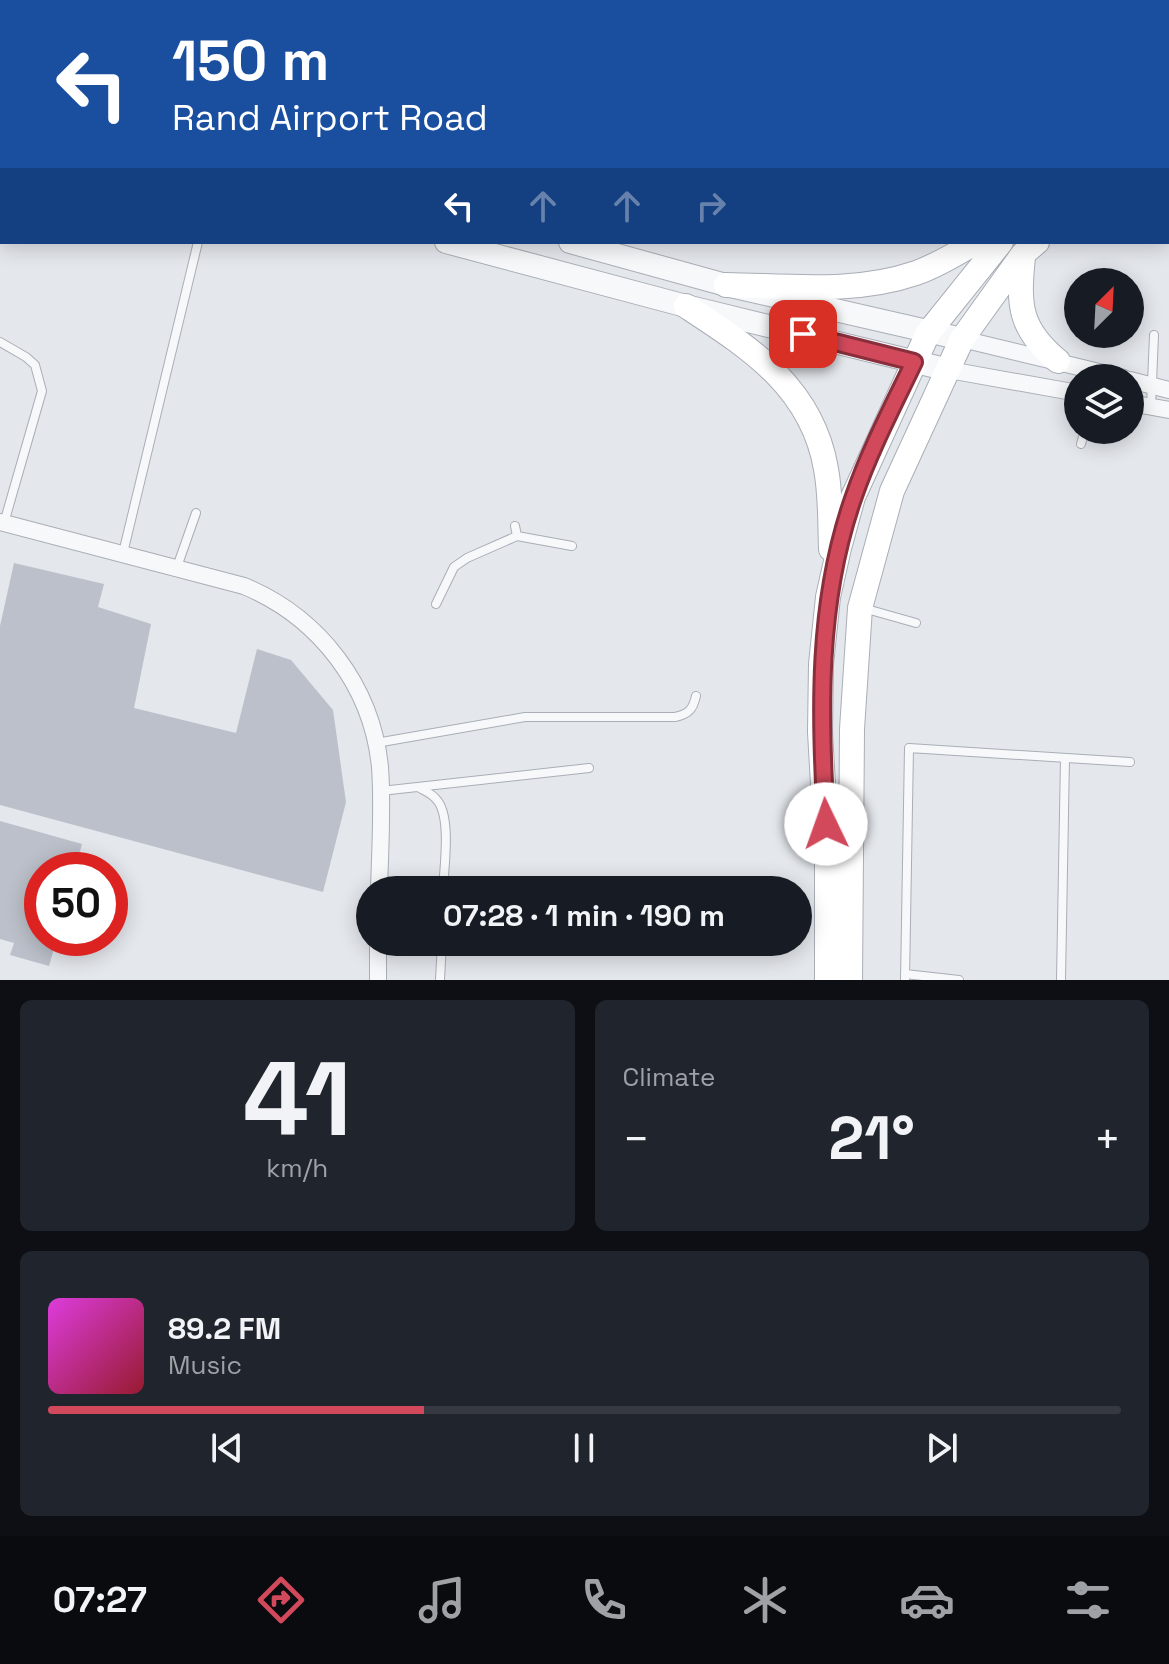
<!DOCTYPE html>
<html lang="en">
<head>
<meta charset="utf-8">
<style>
	body { margin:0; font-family:"Space Grotesk",sans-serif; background:#20242c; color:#f1f3f6; height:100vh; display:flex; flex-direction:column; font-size:30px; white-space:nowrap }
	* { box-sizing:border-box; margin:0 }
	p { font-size:26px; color:#9ea1a6 }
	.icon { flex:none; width:44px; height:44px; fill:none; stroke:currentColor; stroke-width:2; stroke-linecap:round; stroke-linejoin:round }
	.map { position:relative; height:980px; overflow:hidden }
	.drawer { display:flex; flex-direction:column; gap:20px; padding:20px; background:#0d0f14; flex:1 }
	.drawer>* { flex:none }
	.guide { position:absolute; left:0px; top:0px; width:1170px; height:244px; box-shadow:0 4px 20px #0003; background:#1a4fa0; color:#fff; overflow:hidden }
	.needle { width:52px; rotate:24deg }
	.controls { position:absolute; left:1064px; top:268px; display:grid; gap:16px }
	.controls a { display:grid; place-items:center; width:80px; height:80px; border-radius:50%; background:#171b24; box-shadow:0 4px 20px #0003; font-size:40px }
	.speed { position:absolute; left:24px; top:852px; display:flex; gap:16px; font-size:40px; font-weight:700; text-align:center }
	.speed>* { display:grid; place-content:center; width:104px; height:104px; border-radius:50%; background:#171b24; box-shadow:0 4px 20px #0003; line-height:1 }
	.speed .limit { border:12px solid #d22; background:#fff; color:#111 }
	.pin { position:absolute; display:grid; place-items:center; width:68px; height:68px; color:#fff; margin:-34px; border-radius:16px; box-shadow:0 4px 12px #0006 }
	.me { position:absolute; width:88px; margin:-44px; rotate:357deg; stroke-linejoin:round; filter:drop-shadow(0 0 6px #0008) }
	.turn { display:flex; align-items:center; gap:28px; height:168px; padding:0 40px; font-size:36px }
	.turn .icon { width:104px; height:104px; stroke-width:2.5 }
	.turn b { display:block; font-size:56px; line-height:68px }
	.lanes { display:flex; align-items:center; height:76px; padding:0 40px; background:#0003; justify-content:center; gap:40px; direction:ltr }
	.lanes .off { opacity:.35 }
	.big { font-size:60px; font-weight:700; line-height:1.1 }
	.drawer .card { flex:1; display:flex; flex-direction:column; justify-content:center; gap:12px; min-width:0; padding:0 28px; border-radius:12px; background:#20242c }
	.drawer .dial { align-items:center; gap:0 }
	.dial b { font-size:104px; line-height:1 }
	.song { display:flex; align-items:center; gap:24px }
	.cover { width:96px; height:96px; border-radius:12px; background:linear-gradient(135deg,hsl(300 70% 55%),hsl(350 70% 35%)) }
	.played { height:8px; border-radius:4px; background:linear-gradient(90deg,#d1495b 35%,#363941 35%) }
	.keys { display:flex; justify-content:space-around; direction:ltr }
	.heat { display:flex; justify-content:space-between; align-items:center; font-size:44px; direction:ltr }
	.drawer .tiles { flex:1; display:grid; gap:20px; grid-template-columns:1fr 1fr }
	.card:last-child { grid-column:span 2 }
	.trip { position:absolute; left:356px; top:876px; width:456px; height:80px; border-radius:40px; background:#171b24; box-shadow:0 4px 20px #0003; font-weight:700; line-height:80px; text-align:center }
	.tab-bar { display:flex; height:128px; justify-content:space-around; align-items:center; background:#090b0e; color:#9ea1a6 }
	.tab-bar .icon { width:56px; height:56px }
	.tab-bar .selected { color:#d1495b }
	.tab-bar b { font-size:36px; color:#f1f3f6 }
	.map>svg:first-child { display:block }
	.green { fill:#c9d6c5 }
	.building { fill:#bbc0ca }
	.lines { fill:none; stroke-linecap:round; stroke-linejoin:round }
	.service-casing { stroke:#a9aeb7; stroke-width:10 }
	.minor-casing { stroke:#a9aeb7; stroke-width:18 }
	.tertiary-casing { stroke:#a9aeb7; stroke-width:24 }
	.secondary-casing { stroke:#a9aeb7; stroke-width:26 }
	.service { stroke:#f7f8fa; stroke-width:8 }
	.minor { stroke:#f7f8fa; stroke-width:16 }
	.tertiary { stroke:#f7f8fa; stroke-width:22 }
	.secondary { stroke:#fff; stroke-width:24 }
	.route-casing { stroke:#882f3b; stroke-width:20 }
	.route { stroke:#d1495b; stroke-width:14 }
</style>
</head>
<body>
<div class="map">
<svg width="1169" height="980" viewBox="0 0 1169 980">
	<rect width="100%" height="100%" fill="#e4e7ec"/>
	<path class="green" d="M0,0H1169V59L1168,2H2V11Z"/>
	<path class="building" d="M14,563L104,584L98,607L151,624L134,708L236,733L257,649L291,660L333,710L346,802L323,892L0,805V626Z
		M0,821L82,844L75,870H42V938H57L49,966L10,955L14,943L0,939Z"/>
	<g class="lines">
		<g class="service-casing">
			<path id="service" d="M42,0L50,2
				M1132,2V0
				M0,342L26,357L35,365L42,391L4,523
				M1151,407L1154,335
				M1081,444L1085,430
				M515,526L517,536L572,546
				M123,553L198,242
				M177,567L196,513
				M436,604L454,567L467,558L517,536
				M863,608L916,623
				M376,743L525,717H675C689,714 693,709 696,696
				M420,788C425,791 432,794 436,799C452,815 444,868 443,890
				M381,791L589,768
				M905,974L959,980
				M440,980L442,942
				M905,980L909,748L1130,762
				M1061,980L1065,758"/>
		</g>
		<g class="minor-casing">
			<path id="minor" d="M962,339L1124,378
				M949,370L1078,393
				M1130,380L1169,390
				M1130,403L1169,410
				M0,522L244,586C319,617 372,686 380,767C383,808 380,850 379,890
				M378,980V942"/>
		</g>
		<g class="tertiary-casing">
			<path id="tertiary" d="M0,90L2,91
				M0,123L2,124
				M446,242L686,306L949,370
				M570,242L726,285L962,339"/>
		</g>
		<g class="secondary-casing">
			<path id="secondary" d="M1168,99L1169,98
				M1168,136L1169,135
				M1023,257C1018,305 1019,329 1058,361
				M726,285C789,286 855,294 916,273C936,266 958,253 976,242
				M686,306C750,348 812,387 826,469C831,495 830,523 831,549
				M827,980V854L820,732L821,664L828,597L839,548L853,497L928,333L1001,242
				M850,980L852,729L860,608L892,491L962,339L1023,254L1037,242"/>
		</g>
		<use href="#service" class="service"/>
		<use href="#minor" class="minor"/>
		<use href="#tertiary" class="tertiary"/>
		<use href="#secondary" class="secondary"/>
	</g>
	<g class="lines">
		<g class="route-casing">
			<path id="route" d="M803,334L914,362C893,406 870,450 854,496C816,603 820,712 826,824"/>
		</g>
		<use href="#route" class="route"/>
	</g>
</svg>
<div class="controls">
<a><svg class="needle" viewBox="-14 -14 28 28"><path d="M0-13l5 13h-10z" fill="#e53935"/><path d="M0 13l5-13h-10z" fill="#9ea1a6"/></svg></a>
<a><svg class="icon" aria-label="layers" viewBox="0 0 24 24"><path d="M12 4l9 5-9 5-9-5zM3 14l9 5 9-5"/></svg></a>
</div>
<div class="speed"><div class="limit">50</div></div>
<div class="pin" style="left:803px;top:334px;background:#d93025"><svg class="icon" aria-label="arrive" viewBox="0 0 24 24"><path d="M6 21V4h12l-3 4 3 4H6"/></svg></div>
<svg class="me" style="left:826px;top:824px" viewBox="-20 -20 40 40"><circle r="19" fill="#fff"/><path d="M0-13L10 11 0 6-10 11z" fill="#d1495b"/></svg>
<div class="trip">07:28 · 1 min · 190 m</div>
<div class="guide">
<div class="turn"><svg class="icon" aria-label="left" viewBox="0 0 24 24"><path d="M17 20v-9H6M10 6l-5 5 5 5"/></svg><div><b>150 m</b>Rand Airport Road</div></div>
<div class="lanes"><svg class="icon" aria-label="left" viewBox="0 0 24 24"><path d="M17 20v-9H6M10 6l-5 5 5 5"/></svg><svg class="icon off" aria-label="ahead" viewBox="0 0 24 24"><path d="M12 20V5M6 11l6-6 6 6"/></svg><svg class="icon off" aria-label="ahead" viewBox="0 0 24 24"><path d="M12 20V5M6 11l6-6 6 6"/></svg><svg class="icon off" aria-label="right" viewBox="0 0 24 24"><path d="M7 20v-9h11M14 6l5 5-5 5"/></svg></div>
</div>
</div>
<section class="drawer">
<div class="tiles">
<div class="card dial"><b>41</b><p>km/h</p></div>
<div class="card"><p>Climate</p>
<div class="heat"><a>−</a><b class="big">21°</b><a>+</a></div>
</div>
<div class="card">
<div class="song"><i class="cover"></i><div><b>89.2 FM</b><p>Music</p></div></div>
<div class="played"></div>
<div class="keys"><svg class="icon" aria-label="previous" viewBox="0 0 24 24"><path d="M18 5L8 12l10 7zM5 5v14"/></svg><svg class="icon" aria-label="pause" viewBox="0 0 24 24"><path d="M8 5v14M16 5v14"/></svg><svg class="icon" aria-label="next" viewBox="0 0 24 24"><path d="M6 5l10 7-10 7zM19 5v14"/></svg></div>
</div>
</div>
</section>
<nav class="tab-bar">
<b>07:27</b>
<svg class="icon selected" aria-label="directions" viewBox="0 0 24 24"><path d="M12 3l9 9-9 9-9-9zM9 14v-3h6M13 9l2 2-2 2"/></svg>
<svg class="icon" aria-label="music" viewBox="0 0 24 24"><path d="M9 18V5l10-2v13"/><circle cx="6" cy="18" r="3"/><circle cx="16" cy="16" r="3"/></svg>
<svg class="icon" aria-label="phone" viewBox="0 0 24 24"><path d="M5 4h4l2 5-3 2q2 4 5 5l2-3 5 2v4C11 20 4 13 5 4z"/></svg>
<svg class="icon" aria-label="climate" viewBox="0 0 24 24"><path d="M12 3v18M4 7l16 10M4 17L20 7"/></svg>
<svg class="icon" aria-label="car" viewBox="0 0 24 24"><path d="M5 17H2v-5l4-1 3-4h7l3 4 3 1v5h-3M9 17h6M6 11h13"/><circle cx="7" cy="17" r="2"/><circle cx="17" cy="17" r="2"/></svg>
<svg class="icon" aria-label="filters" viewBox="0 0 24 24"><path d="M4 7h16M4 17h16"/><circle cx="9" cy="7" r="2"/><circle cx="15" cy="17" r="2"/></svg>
</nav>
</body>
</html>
